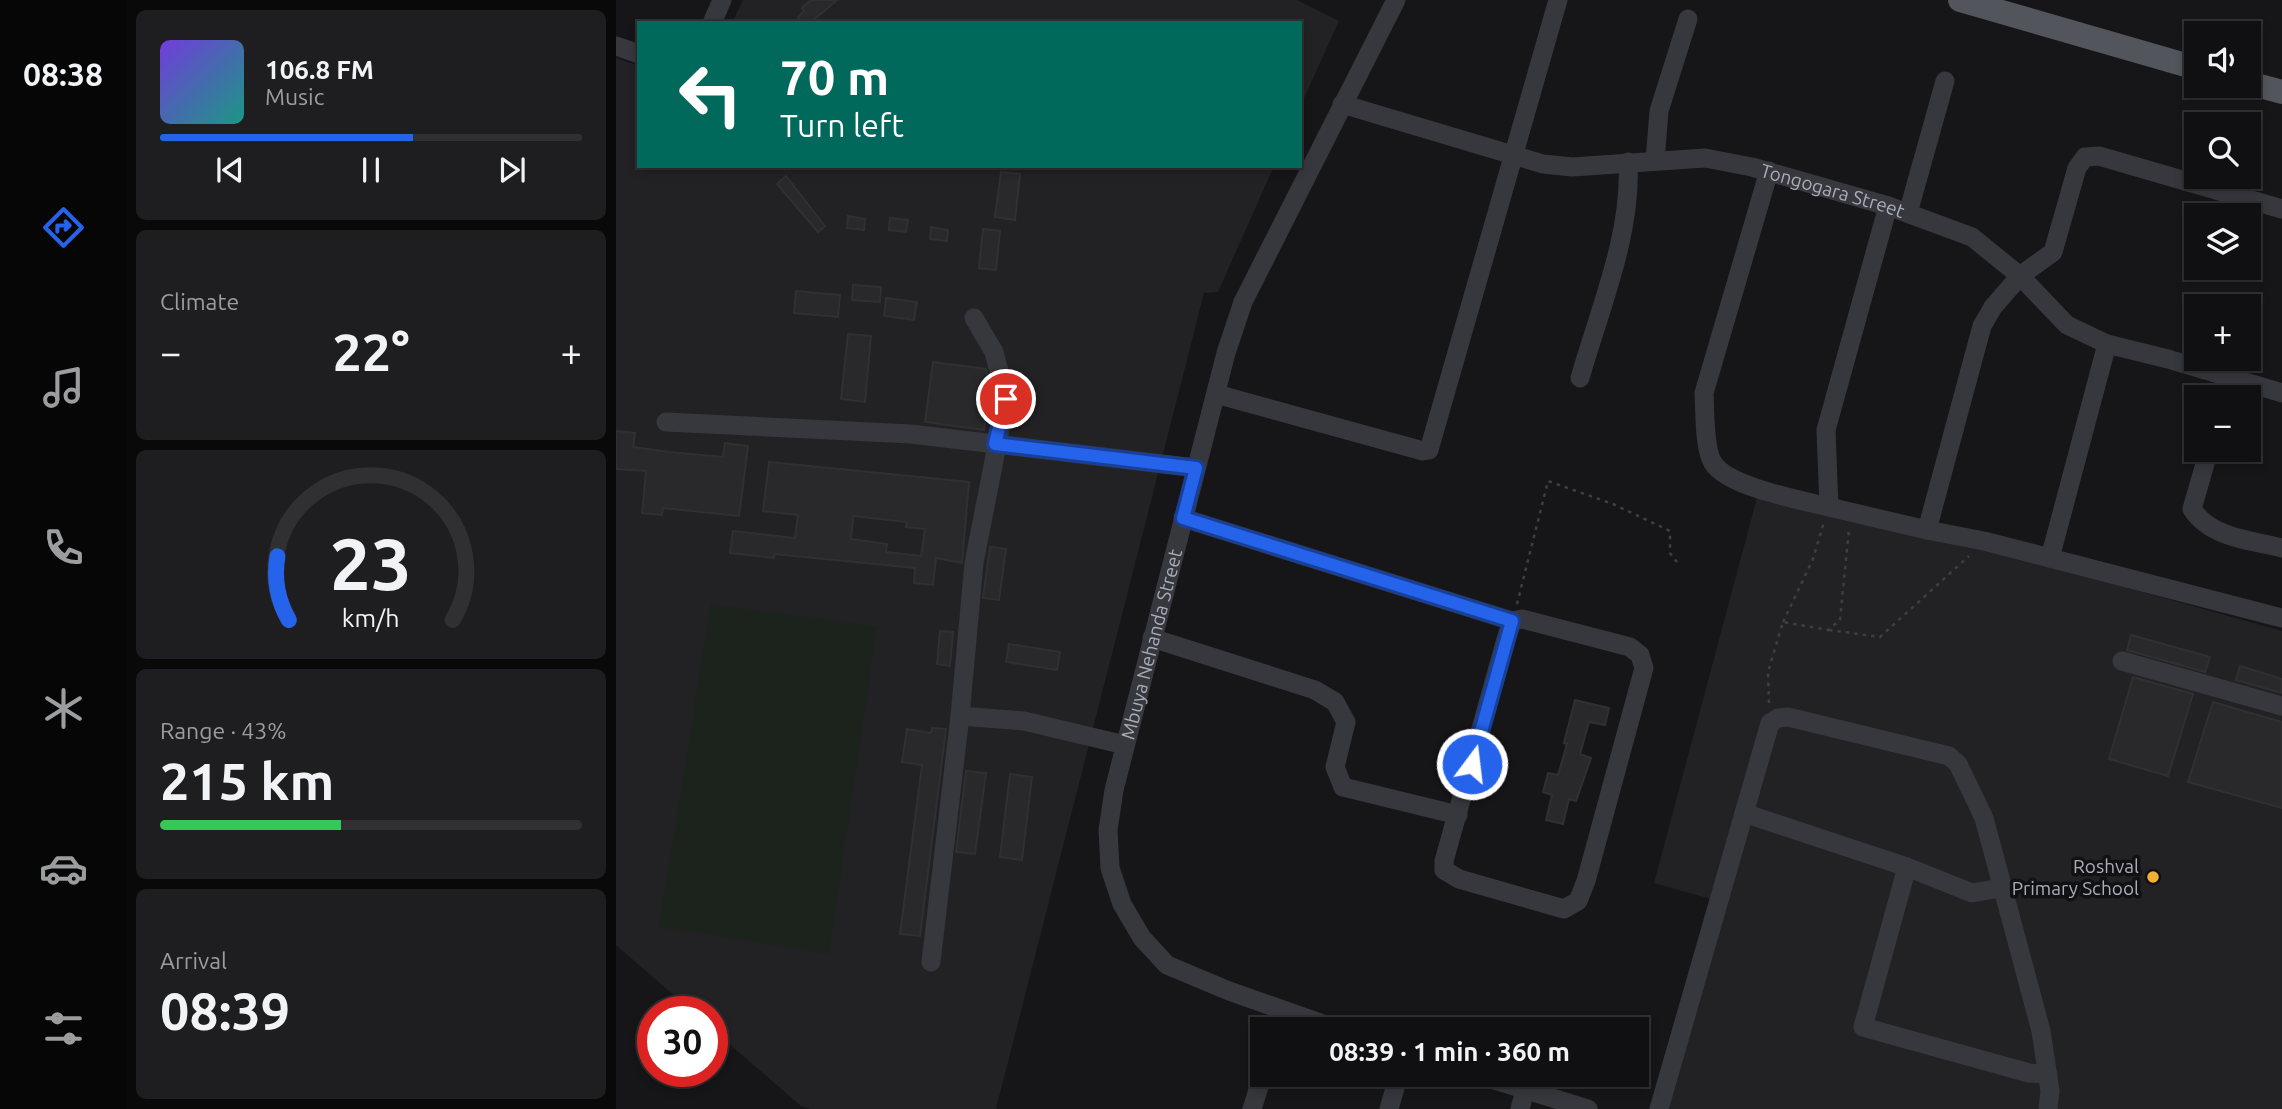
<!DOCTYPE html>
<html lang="en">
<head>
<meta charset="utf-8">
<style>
	body { margin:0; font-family:Ubuntu,sans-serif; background:#1e1e20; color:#f1f3f6; height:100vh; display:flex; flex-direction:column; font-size:26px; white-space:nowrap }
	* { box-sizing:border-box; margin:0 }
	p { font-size:23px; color:#9c9d9f }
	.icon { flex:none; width:38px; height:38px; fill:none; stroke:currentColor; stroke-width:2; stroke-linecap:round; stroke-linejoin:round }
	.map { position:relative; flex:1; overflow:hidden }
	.panel { display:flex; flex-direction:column; gap:10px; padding:10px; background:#09090a; width:490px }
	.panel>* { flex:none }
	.hud { position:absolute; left:21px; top:21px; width:665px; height:147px; border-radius:0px; box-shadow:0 4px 10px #0003,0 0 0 2px #303032; background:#00695c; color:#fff; overflow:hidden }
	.tools { position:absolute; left:1568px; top:21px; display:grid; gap:14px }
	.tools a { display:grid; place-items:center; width:77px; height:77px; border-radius:0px; background:#101012; box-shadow:0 4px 10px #0003,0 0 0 2px #303032; font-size:35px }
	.speed { position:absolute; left:21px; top:996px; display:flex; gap:14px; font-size:35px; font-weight:700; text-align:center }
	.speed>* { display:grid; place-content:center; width:91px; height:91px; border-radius:50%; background:#101012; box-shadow:0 4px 10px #0003,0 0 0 2px #303032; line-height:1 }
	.speed .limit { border:10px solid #d22; background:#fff; color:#111 }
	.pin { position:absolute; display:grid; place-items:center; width:60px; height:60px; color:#fff; margin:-30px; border:4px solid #fff; border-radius:50%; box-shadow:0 2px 7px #0007 }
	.me { position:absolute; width:77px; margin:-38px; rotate:15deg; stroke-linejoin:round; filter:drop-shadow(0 0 5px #0008) }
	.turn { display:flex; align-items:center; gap:24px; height:147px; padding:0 28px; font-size:32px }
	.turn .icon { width:91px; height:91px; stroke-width:2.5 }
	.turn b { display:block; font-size:49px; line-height:60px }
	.big { font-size:52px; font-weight:700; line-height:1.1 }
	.panel .card { flex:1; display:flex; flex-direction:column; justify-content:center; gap:10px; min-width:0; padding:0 24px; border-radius:10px; background:#1e1e20 }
	.panel .dial { align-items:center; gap:0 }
	.dial svg { height:182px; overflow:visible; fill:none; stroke:#303032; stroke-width:7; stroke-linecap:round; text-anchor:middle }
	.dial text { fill:#f1f3f6; stroke:none }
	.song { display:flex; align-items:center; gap:21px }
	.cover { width:84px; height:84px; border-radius:10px; background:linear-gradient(135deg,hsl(260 70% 55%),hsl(170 70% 35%)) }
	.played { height:7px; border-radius:4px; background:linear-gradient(90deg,#2563eb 60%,#303032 60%) }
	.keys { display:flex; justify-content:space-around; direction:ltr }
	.heat { display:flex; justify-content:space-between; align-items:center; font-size:38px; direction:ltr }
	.charge { height:10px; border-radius:5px; background:linear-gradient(90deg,#34c759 43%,#303032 0) }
	.trip { position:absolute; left:634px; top:1017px; width:399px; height:70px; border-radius:0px; background:#101012; box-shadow:0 4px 10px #0003,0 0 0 2px #303032; font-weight:700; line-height:70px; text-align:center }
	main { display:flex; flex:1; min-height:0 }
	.tabs { display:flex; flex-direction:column; width:126px; justify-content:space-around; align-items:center; background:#060607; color:#9c9d9f }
	.tabs .icon { width:49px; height:49px }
	.tabs .selected { color:#2563eb }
	.tabs b { font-size:32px; color:#f1f3f6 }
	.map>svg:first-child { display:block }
	.built { fill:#222225 }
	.green { fill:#1c231d }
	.building { fill:#29292c; stroke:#303034; stroke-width:2; fill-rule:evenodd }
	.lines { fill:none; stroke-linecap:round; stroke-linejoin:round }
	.path { stroke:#3d3f44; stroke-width:2.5; stroke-dasharray:3.5 5; stroke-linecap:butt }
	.minor { stroke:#37383d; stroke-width:19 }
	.major { stroke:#53555c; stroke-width:24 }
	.route-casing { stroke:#184099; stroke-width:18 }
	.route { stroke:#2563eb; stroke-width:12 }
	.poi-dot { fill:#f2b134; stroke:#111113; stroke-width:2.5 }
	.labels { text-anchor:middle; stroke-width:7; stroke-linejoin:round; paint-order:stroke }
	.street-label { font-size:19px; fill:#a8adb8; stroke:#111113 }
	.poi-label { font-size:19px; fill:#a8adb8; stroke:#111113; text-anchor:end }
</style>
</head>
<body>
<main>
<nav class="tabs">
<b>08:38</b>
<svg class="icon selected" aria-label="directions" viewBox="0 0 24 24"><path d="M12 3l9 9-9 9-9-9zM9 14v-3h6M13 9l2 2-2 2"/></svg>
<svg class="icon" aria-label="music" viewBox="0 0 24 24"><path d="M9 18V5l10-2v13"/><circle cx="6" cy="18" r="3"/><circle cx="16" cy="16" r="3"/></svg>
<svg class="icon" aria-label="phone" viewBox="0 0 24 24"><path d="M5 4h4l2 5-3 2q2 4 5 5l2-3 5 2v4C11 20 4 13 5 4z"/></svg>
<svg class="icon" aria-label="climate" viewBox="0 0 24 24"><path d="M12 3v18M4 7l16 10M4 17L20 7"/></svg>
<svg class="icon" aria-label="car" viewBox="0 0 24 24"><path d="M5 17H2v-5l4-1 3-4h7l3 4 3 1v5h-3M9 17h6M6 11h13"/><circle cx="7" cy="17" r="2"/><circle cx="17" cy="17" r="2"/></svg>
<svg class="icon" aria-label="filters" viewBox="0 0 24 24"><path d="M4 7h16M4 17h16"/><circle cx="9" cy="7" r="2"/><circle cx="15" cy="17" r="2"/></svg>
</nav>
<section class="panel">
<div class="card">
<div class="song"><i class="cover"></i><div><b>106.8 FM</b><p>Music</p></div></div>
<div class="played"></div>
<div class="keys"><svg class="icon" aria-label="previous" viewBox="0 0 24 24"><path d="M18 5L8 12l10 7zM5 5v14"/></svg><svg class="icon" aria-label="pause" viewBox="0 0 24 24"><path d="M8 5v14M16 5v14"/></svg><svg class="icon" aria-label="next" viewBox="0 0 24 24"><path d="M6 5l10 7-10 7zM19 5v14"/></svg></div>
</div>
<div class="card"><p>Climate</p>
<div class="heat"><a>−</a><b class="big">22°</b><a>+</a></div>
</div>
<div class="card dial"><svg viewBox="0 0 100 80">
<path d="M14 69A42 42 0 1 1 86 69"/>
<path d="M14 69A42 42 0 0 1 9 41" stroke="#2563eb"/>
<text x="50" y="56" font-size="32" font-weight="700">23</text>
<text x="50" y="72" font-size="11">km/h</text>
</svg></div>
<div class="card"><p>Range · 43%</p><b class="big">215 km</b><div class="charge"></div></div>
<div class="card"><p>Arrival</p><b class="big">08:39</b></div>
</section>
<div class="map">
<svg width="1666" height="1109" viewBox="0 0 1666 1109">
	<rect width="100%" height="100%" fill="#161618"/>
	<path class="built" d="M127,0H681L723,21L684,107V23H116Z
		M0,58L23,66V166H658L602,292L588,293L380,1109H195L185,1106L96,1029V1012L76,1011L0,945Z
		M1142,494L1370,548L1666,631V1109H1052L1109,903L1038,883Z"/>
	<path class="green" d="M95,604L261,627L213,954L43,927Z"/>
	<path class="building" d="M195,0H221L194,23H187L182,17L188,11L186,8Z
		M385,172L404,174L399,220L379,217Z
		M170,176L209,226L202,232L161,184Z
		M232,216L249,219L248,230L231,228Z
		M274,218L292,220L290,232L273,230Z
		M315,227L332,230L331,241L314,239Z
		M367,229L384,231L380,270L363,268Z
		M237,285L265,287L264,302L236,300Z
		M180,291L224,295L222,317L178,313Z
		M270,298L301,302L298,320L268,316Z
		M232,334L255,336L249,402L225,399Z
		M317,362L370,369L374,387L368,430L309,422Z
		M0,431L19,433L17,447L53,452L107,457L109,443L132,446L123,516L47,508L46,515L26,513L30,471L0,469Z
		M153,462L353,482L346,563L320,558L317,585L298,583L299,568L158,554V558L114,553L117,531L179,538L182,515L147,511ZM237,516L291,522L290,527L309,529L305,556L270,552L271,544L235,539Z
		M374,547L390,549L383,600L367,598Z
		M324,631L337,632L334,666L321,664Z
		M1515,635L1594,657L1589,672L1511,650Z
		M393,644L444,652L441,670L390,662Z
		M1624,666L1666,679V693L1620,680Z
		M1517,677L1577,694L1552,776L1493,759Z
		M959,700L993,708L989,725L973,722L964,754L975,758L960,801L953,799L947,824L930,820L936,795L927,792L932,773L942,775L951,744L948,743Z
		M1597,702L1666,722V808L1572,782Z
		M316,728L330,729L304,936L284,934L306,765L286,762L291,729L315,733Z
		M350,771L370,773L359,854L340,852Z
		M394,774L416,777L406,860L384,857Z"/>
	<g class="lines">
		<path class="path" d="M901,604L932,481L997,504L1054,531V553L1061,562
			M1167,622L1197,559L1208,522
			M1213,630L1264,637L1353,556
			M1153,703L1152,672L1167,622L1212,630L1224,620L1233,529"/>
		<g class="minor">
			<path d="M96,23L106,0"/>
			<path d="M0,46L23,54"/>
			<path id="s1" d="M726,104L927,164L956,167L1089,158L1136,167L1272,206L1356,237L1404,276L1451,325L1491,344L1552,359L1666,393"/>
			<path d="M1039,161L1043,111L1072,19"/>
			<path d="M1153,171L1088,393C1089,410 1088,449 1097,463C1112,487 1185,500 1213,507"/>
			<path d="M1272,206L1210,430L1213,507L1311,530"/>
			<path d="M1666,209L1483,156L1469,157L1461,168L1437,252L1404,276L1377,307L1366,326L1311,530L1368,541L1666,618"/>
			<path d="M1292,213L1329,81"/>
			<path d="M964,378C984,308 1016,234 1012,162"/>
			<path d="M600,394L807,451L813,450L942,0"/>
			<path d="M50,422L295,434L580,468"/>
			<path d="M1593,450L1576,509C1595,538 1634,540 1666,548"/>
			<path d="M567,518L896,621"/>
			<path d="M1434,558L1491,344"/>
			<path d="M906,619L1014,647L1024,655L1028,668L970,881L962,901L948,909L843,879L828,870V861L890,639L896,621Z"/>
			<path d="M536,638L699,690L719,702L730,722L719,767L727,787L842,815"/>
			<path d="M1506,661L1666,706"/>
			<path d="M344,716L408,721L509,745"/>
			<path d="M1128,813L1291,867L1356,893L1385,888"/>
			<path d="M1291,867L1247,1027L1413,1073L1432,1074"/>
			<path d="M315,962L344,716L358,563L390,399L378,352L358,318"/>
			<path id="s2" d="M721,1029L613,991L551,965L526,938L506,904L494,868L492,830L498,790L610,353L627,302L780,0"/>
			<path d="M859,1074L972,1109"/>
			<path d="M636,1109L647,1074"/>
			<path d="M773,1109L783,1074"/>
			<path d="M904,1109L909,1090"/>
			<path d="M1043,1109L1154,723L1162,718L1172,717L1333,756L1342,764L1368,818L1425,1031L1434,1091L1432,1109"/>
		</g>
		<path class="major" d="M1344,0L1580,68
			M1633,83L1666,92"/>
	</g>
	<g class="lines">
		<g class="route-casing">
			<path id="route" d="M390,399L379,444L580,468L567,518L896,621L856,764"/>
		</g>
		<use href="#route" class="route"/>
	</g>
	<circle class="poi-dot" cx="1537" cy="877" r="7"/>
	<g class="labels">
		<g class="street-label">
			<text dy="7" stroke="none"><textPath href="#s1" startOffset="504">Tongogara Street</textPath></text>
			<text dy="7" stroke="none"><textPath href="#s2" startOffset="525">Mbuya Nehanda Street</textPath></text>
		</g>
		<g class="poi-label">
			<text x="1523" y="873">Roshval<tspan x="1523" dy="22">Primary School</tspan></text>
		</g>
	</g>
</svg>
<div class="tools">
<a><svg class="icon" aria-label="sound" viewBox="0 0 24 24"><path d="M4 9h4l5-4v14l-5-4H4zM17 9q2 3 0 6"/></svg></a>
<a><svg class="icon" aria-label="search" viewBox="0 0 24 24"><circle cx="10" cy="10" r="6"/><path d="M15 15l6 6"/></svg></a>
<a><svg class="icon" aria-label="layers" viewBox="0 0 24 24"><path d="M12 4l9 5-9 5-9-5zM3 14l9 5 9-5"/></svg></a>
<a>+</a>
<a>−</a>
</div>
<div class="speed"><div class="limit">30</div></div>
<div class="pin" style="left:390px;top:399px;background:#d93025"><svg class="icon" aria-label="arrive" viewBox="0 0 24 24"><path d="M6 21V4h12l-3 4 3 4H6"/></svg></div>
<svg class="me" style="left:856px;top:764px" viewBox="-20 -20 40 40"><circle r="17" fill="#2563eb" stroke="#fff" stroke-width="3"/><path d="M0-11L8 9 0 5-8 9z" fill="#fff"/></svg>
<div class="trip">08:39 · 1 min · 360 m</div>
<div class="hud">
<div class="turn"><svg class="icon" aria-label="left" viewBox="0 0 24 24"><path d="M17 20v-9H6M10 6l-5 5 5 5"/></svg><div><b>70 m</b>Turn left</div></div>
</div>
</div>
</main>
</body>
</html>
